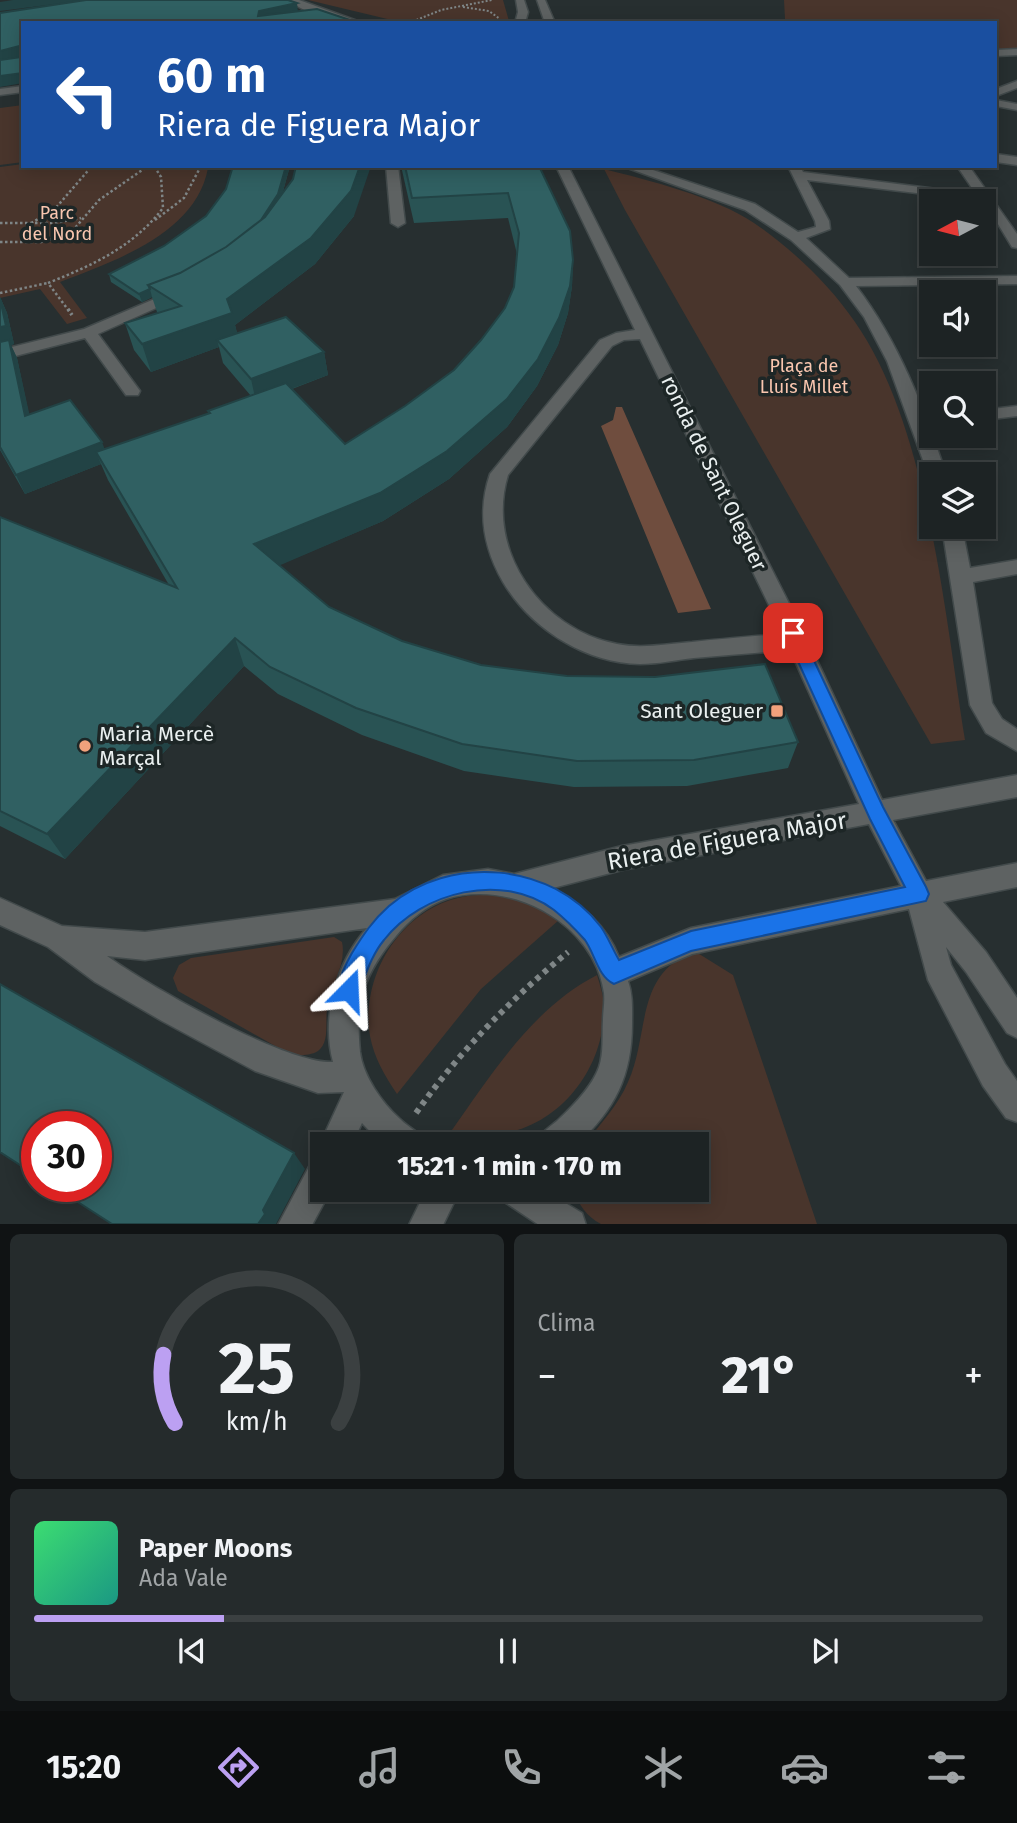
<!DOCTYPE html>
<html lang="es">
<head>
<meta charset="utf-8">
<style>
	body { margin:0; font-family:"Fira Sans",sans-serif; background:#252b2c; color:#f1f3f6; height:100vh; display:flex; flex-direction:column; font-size:26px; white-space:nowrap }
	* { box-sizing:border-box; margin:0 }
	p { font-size:23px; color:#a0a4a6 }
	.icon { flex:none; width:38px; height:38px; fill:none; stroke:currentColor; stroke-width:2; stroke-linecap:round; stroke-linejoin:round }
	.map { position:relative; height:1224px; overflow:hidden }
	.panel { display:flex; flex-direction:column; gap:10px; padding:10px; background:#101314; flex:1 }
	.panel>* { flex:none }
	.hud { position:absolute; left:21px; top:21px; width:976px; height:147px; border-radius:0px; box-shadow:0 4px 18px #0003,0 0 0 2px #3b4041; background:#1a4fa0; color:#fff; overflow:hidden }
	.needle { width:46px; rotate:263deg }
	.tools { position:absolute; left:919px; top:189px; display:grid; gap:14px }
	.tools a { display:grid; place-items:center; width:77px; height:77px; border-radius:0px; background:#1d2324; box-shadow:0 4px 18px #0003,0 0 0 2px #3b4041; font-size:35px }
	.speed { position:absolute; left:21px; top:1111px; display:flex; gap:14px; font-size:35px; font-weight:700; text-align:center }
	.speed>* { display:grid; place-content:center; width:91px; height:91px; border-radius:50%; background:#1d2324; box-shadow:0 4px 18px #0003,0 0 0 2px #3b4041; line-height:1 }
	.speed .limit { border:10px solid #d22; background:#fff; color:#111 }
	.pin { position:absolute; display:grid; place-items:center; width:60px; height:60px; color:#fff; margin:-30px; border-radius:14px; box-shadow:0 4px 10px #0006 }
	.me { position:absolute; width:77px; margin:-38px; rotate:21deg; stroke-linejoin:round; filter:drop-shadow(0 0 5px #0008) }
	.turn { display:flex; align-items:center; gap:24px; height:147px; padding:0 21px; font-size:32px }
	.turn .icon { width:91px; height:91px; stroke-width:2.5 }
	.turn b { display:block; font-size:49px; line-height:60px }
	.big { font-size:52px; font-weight:800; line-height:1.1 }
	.panel .widget { flex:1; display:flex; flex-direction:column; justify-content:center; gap:10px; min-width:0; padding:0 24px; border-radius:10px; background:#252b2c }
	.panel .dial { align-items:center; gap:0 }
	.dial svg { height:182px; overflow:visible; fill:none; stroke:#3b4041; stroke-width:7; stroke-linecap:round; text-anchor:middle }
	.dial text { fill:#f1f3f6; stroke:none }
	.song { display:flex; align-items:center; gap:21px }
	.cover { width:84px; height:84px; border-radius:10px; background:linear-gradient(135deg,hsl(140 70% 55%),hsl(170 70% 35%)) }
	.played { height:7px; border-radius:4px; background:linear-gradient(90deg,#bca0f2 20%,#3b4041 20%) }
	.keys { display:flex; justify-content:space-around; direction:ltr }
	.heat { display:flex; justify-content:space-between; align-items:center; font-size:38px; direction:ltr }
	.panel .tiles { flex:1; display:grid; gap:10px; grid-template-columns:1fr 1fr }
	.widget:last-child { grid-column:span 2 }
	.trip { position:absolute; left:310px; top:1132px; width:399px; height:70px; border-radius:0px; background:#1d2324; box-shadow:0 4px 18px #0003,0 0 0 2px #3b4041; font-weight:800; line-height:70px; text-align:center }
	.tabs { display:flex; height:112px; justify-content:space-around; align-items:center; background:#0c0e0e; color:#a0a4a6 }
	.tabs .icon { width:49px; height:49px }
	.tabs .selected { color:#bca0f2 }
	.tabs b { font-size:32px; color:#f1f3f6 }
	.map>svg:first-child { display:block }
	.green { fill:#49352c }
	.water { fill:#6f4d3e }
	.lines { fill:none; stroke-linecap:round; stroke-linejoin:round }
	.minor-casing { stroke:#424a4b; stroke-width:3 }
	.path-far3 { stroke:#7f8687; stroke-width:2; stroke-dasharray:2 2; stroke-linecap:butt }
	.path-far2 { stroke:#7f8687; stroke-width:2.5; stroke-dasharray:2.5 2.5; stroke-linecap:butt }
	.path-far1 { stroke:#7f8687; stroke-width:3.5; stroke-dasharray:2.5 2.5; stroke-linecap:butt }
	.path { stroke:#7f8687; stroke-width:6; stroke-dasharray:5 5; stroke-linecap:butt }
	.minor { fill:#5e6262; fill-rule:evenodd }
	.wall { fill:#295354 }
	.shaded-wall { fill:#224345 }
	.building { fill:#306062; stroke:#224345; stroke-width:2 }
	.route { fill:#1a73e8; stroke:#114b97; stroke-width:2 }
	.poi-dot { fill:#f1a17c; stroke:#1d2626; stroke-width:2.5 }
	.labels { text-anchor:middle; stroke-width:7; stroke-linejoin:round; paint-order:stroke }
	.far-park-label { font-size:18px; fill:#f9c6af; stroke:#1d2626 }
	.street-label { font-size:21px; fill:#eaf0f0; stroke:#1d2626 }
	.poi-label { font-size:21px; fill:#eaf0f0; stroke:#1d2626; text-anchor:end }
	.near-street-label { font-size:24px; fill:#eaf0f0; stroke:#1d2626 }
</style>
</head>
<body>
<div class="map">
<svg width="1017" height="1225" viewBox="0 0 1017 1225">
	<rect width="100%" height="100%" fill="#272f30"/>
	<path class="green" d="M308,0H503L509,21L404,23Z
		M784,0H1017V52L996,53V23H793L785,19Z
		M23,105V162L0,165V108Z
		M23,164V166H232L208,168C196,234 114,261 60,282L87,318L67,324L40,289L0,298V167Z
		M604,169C648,180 716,197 754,223C792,249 829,284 855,322C928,426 945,615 965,740L931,744L625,210Z
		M489,894C516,898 537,904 559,920L481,989L397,1094C385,1076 374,1058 370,1036C360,976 401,909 462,897C471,895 480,895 489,894Z
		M334,937L342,942C347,964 330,987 327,1009C325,1022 330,1042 318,1051C310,1056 300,1055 291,1055L178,991L173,978L179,965L191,958Z
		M696,952L733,975L817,1224H601C586,1216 580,1206 573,1190H696V1144H586C600,1123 618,1106 628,1082C650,1035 634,971 696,952Z
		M597,975C600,985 604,997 604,1007C605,1073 552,1136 484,1135C473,1135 462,1132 452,1130C493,1072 533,1008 597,975Z"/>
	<path class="water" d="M616,407H622L711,609L678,613L601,426L613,420Z"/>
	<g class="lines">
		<g class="minor-casing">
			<path id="minor" d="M288,0H299L363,23C338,23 308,15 288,0Z
				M516,0H524L528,12L525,23H515L518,12Z
				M537,0H545L555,23H545Z
				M1017,49V55L996,56V50Z
				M1017,81V88L996,96V89Z
				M23,86V92L0,95V89Z
				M996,100L1017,104V110L996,106Z
				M996,154L1017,157V165L996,162Z
				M386,166H398L405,223L398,227L391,223Z
				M556,166H568L808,641L882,800L1017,775V797L893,820L926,881L1017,863V887L943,902L986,952L1017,998V1038L1007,1033L966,972L946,947L951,965L1005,1064L1017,1081V1122L1006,1118L983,1086L928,980L909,909L692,954L628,981C633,995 632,1009 632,1024C632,1075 615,1110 577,1144H536C541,1132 547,1129 557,1121C572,1107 592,1087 599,1067C604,1053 602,1035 603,1020C603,1011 605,1002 604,993C595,924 511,878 446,899C426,906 409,920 396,936C364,973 355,1003 360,1052C363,1076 382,1103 400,1119C410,1129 420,1131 425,1144H382L362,1123L352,1144H322V1148L320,1144L344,1092L318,1093L255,1071L162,1021L95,982L48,947L0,925V898L62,926L145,932L395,899L443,875L488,869L514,874L622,846L859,804L790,650C758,653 726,655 694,658C676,660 658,664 640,664C585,663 531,629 503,582C483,547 477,512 490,474L600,340L616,333L635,330ZM640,339L783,634C752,636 722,639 692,642C666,644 642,649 617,644C541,630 485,550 508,475L612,346L624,340ZM869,824L901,886L691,928L619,957C606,925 582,905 553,888L622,870ZM367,928C336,963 321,1017 333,1062C285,1064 149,986 107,956L145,960Z
				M622,166H641L755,204L798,232L816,227L815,221L788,166H800L803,172L976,194L957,166H969L1017,234V248L1012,247L984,201L807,180L829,221L830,229L806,238L849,278L1017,276V284L856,286C899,342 924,408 946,474H931V478L928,474L887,361L864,317L840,285L791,240L745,210Z
				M178,289L185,293L183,296L98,334L140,391L138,395H126L85,338L0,360V350L84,329Z
				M1017,406V416L984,420V410Z
				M942,527H962L970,568L1017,560V574L973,582L992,703L1002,719L1017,729V751L986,733L970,705Z
				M322,1158V1190H331L312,1225H278L311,1163Z
				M426,1190H460L443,1225H409Z
				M498,1190H544L582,1213L586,1225H539L503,1201Z"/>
		</g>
		<path class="path-far3" d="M463,7L489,11L500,19
			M409,23L441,10L492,0"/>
		<path class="path-far2" d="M155,220L184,198L201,166
			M0,223H54L81,218
			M31,223L54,210L92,166
			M0,242H41L69,235L99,200L148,166
			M0,293L48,283
			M69,311L48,283C93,265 133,247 163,208L161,177L154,166"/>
		<path class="path-far1" d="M68,309L72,315"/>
		<path class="path" d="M416,1113C459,1052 510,1000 568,952"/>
		<use href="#minor" class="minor"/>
	</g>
	<path class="wall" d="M290,166L282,195L354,216L315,264L235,325L237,333L324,352L328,375L292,389L345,444L405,406L454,370L481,340L505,308L514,287L517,254L508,218L414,223L401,166H539L573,260L572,286L568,313L558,345L537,386L507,427L449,479L383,521L279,565L329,607L402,641L481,665L798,742L788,768L687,786L574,787L464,771L362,735L278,694L244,666L65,859L0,826V517L169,585L108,480L101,464L25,494L0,450V297L7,313L14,344L11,345L17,358L29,415L104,449L209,414L208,411L251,396L223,363L219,347L151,372L134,350L125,323L158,313L157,312L152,297L142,302L111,282L109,274L164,246Z"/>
	<path class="shaded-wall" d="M13,0H88L0,11V2Z
		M297,3L298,12L258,16L259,11Z
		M19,46L23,56L0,61V51Z
		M23,73V83L0,87V76Z
		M286,166H290L280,202L233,254Z
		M360,166H371L354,216L315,264L235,325L239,341L217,340L219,347L151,372L142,344L227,299Z
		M573,260L572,286L568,313L558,345L537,386L507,427L449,479L383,521L262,573L254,544L380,493Z
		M150,289L152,297L142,302L139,294Z
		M0,297L7,313L14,344L11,345L17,358L34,435L25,416L0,348Z
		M324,352L328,375L256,402L251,379Z
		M102,442L109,461L96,452L101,464L25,494L16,475Z
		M235,638L244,666L65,859L47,834Z
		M294,1153L305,1169L276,1224H258L263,1210Z"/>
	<path class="building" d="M86,0H288L297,3L259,11L258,16L317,9L359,23H23V73L0,76V60L22,57V49L19,46L0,51V13Z
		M233,166H286L278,194L261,220L226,247L180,273L148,285L150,289L139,294L109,274L164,246L206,216L226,189Z
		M296,166H360L351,191L311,238L227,299L232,313L142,344L125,323L181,306L148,285L180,273L226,247L265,217L293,179Z
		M405,166H539L570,231L573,260L570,286L559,318L538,359L507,399L447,451L380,493L254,544L329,607L402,641L481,665L567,676L655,677L765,664L798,742L694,760L577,761L462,744L356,708L270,667L235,638L47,834L0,811V517L177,588L96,452L210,413L208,411L286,383L345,444L405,406L454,370L481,340L505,308L514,287L519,233L508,193L412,198Z
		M0,299L6,326L0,327Z
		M286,317L324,352L251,379L217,340Z
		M9,340L25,416L70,400L102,442L16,475L0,447V342Z
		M0,984L294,1153L263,1210L265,1214L258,1224H112L53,1186H96V1127H37V1176L0,1152Z"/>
	<path class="route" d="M793,627L801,633L883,807L926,887L929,894L926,901L691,951L614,984C598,977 595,954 585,940C576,930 564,918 554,910C503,871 421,892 384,940C370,957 365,978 356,998L349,1001L341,998C335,983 345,966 352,953C363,935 373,920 389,906C449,854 552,862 601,927C608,937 613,950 619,960L691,931L905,887L870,819L785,633Z"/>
	<g class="poi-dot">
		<rect x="770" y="704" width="14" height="14" rx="3.5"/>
		<circle cx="85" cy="746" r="7"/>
	</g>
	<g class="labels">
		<g class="far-park-label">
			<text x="57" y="219">Parc<tspan x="57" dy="21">del Nord</tspan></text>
			<text x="804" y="372">Plaça de<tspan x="804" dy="21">Lluís Millet</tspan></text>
		</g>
		<g class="street-label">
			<text transform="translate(714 473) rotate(64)" y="7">ronda de Sant Oleguer</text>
		</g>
		<g class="poi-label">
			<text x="763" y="718">Sant Oleguer</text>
			<text x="99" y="741" text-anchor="start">Maria Mercè<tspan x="99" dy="24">Marçal</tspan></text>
		</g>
		<g class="near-street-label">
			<text transform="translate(727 841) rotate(-10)" y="8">Riera de Figuera Major</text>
		</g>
	</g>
</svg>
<div class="tools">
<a><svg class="needle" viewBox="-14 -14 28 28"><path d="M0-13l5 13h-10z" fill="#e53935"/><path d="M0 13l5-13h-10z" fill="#a0a4a6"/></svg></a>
<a><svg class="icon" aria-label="sound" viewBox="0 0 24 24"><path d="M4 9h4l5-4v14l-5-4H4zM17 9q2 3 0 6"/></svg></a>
<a><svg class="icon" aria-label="search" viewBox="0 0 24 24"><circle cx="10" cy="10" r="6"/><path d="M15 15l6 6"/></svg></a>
<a><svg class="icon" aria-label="layers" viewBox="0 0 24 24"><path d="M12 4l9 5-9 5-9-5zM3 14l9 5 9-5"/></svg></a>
</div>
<div class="speed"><div class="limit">30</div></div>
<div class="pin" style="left:793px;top:633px;background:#d93025"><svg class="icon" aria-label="arrive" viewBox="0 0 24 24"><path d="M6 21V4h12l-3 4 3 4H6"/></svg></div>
<svg class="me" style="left:349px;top:990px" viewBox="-20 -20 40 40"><path d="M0-17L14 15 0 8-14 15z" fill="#1a73e8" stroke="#fff" stroke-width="4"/></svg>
<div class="trip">15:21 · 1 min · 170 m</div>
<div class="hud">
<div class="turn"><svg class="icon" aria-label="left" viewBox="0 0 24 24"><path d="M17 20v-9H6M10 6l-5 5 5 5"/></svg><div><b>60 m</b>Riera de Figuera Major</div></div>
</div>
</div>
<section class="panel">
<div class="tiles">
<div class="widget dial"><svg viewBox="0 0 100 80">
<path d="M14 69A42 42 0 1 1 86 69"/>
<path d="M14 69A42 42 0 0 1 9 39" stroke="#bca0f2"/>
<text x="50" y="56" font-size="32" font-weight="700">25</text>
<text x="50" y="72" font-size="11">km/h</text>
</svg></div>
<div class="widget"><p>Clima</p>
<div class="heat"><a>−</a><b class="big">21°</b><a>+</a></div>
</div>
<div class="widget">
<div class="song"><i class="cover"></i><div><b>Paper Moons</b><p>Ada Vale</p></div></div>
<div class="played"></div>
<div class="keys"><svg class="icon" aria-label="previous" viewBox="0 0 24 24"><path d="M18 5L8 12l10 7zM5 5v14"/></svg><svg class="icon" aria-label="pause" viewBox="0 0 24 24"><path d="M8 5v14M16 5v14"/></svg><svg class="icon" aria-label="next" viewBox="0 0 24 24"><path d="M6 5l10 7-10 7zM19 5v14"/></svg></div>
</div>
</div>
</section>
<nav class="tabs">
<b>15:20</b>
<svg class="icon selected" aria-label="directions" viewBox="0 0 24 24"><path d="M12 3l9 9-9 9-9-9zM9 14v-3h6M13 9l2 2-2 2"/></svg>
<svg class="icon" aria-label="music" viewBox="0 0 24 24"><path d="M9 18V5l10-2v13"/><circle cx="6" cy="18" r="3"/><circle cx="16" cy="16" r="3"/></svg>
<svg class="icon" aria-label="phone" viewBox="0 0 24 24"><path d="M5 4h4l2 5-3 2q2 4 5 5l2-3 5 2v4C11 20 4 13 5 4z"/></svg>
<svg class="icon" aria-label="climate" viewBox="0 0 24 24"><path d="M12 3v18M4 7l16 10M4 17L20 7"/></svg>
<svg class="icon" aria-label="car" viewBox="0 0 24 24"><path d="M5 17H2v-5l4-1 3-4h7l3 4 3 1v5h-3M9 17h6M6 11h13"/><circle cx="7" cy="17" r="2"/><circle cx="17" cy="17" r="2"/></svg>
<svg class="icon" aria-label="filters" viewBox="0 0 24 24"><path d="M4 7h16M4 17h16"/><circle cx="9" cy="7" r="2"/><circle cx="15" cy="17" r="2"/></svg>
</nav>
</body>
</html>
